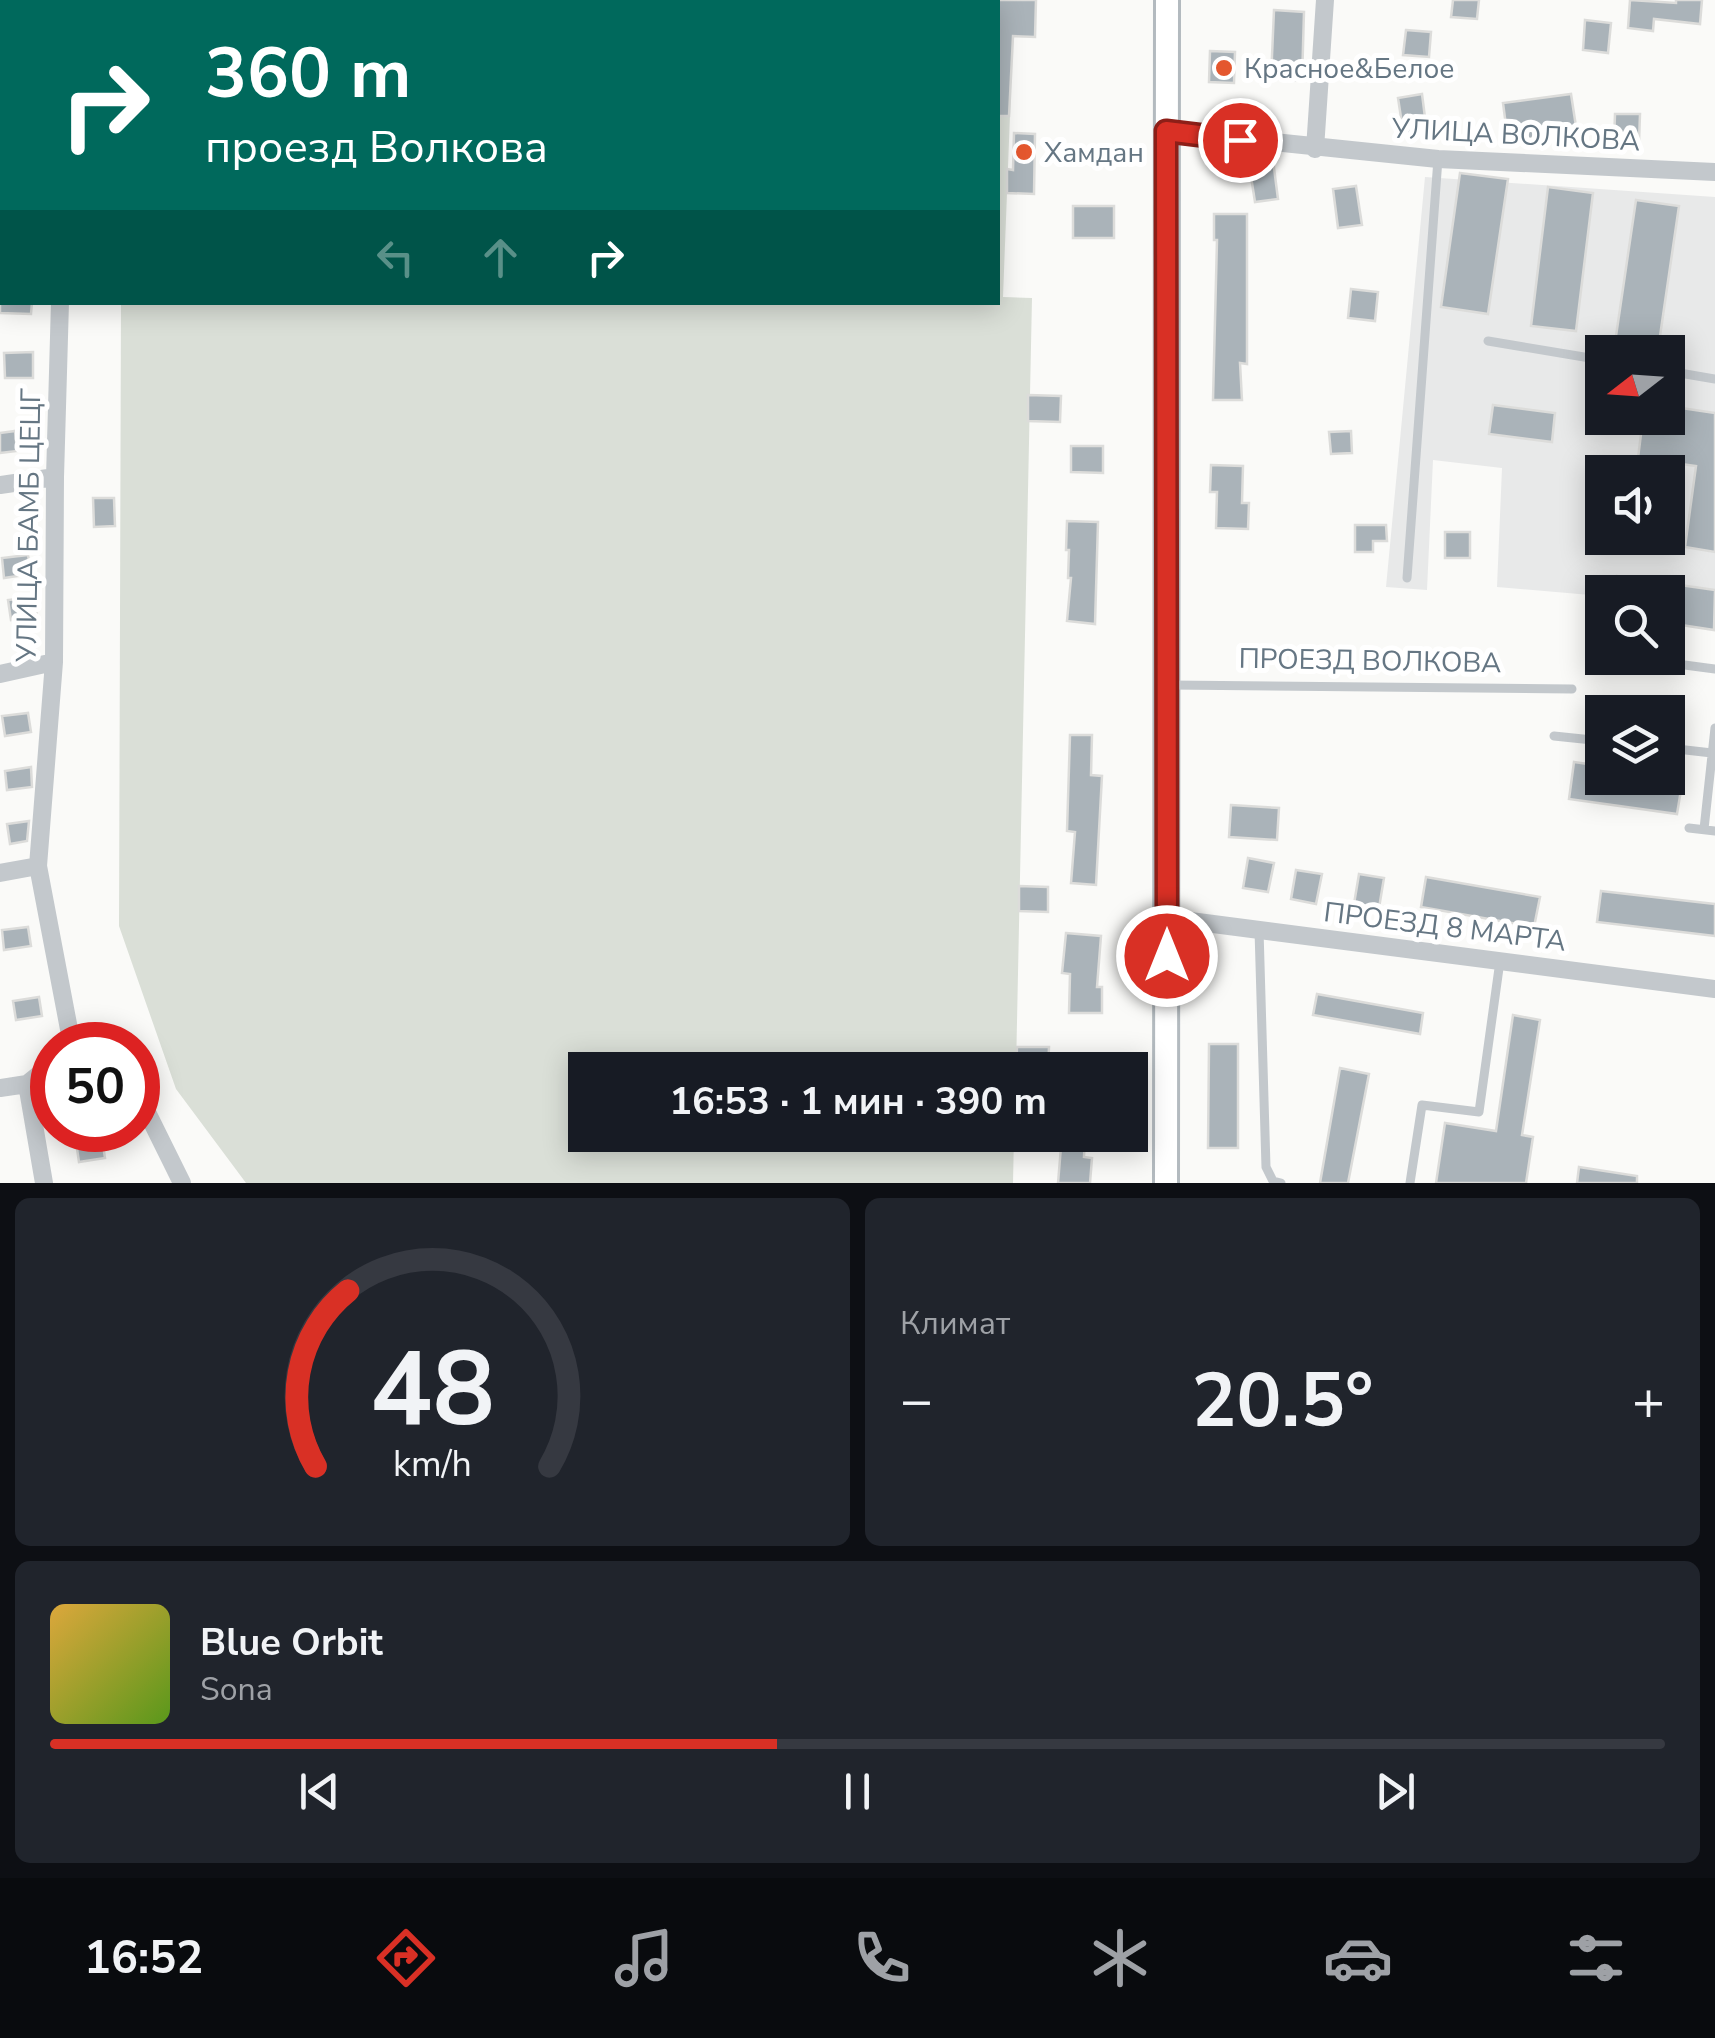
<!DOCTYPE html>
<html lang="ru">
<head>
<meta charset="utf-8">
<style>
	body { margin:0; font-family:"Nunito Sans",sans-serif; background:#20242c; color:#f1f3f6; height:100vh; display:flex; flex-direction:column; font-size:38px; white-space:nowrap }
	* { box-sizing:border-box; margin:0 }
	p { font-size:32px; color:#9ea1a6 }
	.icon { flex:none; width:55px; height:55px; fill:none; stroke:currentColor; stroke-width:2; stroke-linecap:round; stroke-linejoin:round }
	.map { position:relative; height:1183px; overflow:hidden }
	.sheet { display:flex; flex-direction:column; gap:15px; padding:15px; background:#0d0f14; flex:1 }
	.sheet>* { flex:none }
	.top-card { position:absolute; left:0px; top:0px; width:1000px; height:305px; box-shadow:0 5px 25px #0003; background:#00695c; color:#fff; overflow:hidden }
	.needle { width:65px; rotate:253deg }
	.controls { position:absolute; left:1585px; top:335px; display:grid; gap:20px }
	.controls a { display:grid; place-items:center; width:100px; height:100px; border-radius:0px; background:#171b24; box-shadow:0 5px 25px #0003; font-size:50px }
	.speed { position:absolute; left:30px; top:1022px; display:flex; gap:20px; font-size:50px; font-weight:700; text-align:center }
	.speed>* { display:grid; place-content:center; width:130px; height:130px; border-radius:50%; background:#171b24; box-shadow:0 5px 25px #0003; line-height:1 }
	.speed .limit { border:15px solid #d22; background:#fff; color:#111 }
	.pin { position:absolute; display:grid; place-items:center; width:85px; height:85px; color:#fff; margin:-42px; border:5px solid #fff; border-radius:50%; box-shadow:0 2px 10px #0007 }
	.me { position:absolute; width:110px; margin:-55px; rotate:0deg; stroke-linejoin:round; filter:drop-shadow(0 0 8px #0008) }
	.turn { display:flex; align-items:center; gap:35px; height:210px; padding:0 40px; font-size:45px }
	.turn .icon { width:130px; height:130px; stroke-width:2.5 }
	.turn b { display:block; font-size:70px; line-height:85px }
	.lanes { display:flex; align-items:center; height:95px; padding:0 40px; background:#0003; justify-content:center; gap:50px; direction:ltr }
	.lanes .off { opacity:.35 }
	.big { font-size:75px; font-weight:700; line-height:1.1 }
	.sheet .card { flex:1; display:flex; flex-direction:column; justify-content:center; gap:15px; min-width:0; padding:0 35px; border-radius:15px; background:#20242c }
	.sheet .dial { align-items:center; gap:0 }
	.dial svg { height:260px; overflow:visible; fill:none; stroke:#363941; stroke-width:7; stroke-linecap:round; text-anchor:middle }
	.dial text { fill:#f1f3f6; stroke:none }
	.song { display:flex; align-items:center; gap:30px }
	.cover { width:120px; height:120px; border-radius:15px; background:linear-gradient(135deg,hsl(40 70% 55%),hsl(90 70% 35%)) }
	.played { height:10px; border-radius:5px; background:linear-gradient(90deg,#d93025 45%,#363941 45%) }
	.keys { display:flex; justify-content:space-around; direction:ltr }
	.heat { display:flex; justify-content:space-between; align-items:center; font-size:55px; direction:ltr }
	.sheet .tiles { flex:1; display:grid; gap:15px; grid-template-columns:1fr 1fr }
	.card:last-child { grid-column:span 2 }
	.trip { position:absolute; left:568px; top:1052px; width:580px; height:100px; border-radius:0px; background:#171b24; box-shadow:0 5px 25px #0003; font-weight:700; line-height:100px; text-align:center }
	.dock { display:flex; height:160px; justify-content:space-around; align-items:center; background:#090b0e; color:#9ea1a6 }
	.dock .icon { width:70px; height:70px }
	.dock .current { color:#d93025 }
	.dock b { font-size:45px; color:#f1f3f6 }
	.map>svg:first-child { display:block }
	.built { fill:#e8e9e9; fill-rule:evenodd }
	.green { fill:#dadfd7 }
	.building { fill:#aab3b9; stroke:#dcdcda; stroke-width:2.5 }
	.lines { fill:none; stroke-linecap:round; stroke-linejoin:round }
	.secondary-casing { stroke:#b3babf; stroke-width:28 }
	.lane { stroke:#c3c8cc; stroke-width:9 }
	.street { stroke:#c3c8cc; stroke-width:18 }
	.secondary { stroke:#fff; stroke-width:22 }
	.route-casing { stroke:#8d1f18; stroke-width:25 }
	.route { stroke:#d93025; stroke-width:18 }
	.poi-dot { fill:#e4572e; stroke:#fff; stroke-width:4 }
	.labels { text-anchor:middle; stroke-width:10; stroke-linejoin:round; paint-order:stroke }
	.poi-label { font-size:28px; fill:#657683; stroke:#fff; text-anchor:start }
	.street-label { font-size:28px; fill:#657683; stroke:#fff }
</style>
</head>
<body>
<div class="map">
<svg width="1715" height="1183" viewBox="0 0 1715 1183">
	<rect width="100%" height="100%" fill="#fafaf8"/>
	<path class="built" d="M1425,177L1715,197V605L1668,601V592H1602V596L1497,587L1502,468L1433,460L1427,590L1386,587ZM1602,352H1668V418H1602ZM1602,472H1668V538H1602Z"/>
	<path class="green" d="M133,0H1036L1035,37H1013L1003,297L1032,298L1016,1070H585V1135H1014L1013,1183H246L176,1089L119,926L121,303L998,302V2H133Z"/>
	<path class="building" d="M998,0H1036L1035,37L1013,36L1009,116H998Z
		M1453,0H1479L1477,19L1451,17Z
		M1630,0L1676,3V0H1702L1700,24L1654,19L1653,31L1628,28Z
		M1274,10L1304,12L1302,81L1271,79Z
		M1585,20L1611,23L1608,53L1583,50Z
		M1406,30L1431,32L1429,57L1403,55Z
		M1210,51L1235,52L1234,83L1209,82Z
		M1422,94L1427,133L1404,137L1398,98Z
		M1571,94L1577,133L1508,141L1503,103Z
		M1615,114H1640L1639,142H1614Z
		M1014,133L1035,134L1034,194L1007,193V169L1013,170Z
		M1273,160L1278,199L1255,202L1249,164Z
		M1460,173L1508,179L1488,314L1441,307Z
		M1356,186L1362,225L1338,228L1333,189Z
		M1548,187L1593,193L1576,331L1531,326Z
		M1636,200L1679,206L1659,343L1616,336Z
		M1073,206H1114V238H1073Z
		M1214,214H1247V364L1240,363L1242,400H1213L1217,240H1214Z
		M1351,289L1378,292L1375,321L1348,318Z
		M0,302H32L31,314L0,313Z
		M33,352V378H5L4,353Z
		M1028,395L1061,396L1060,422L1028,421Z
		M1493,405L1555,413L1552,442L1489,434Z
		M1668,406L1715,413V552L1685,547L1696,466L1638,458L1643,418H1668Z
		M15,431L17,451L0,453V433Z
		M1351,431L1352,453L1331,454L1329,432Z
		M1071,446H1103V473L1071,472Z
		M1211,465L1243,466L1242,503H1249L1248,529L1216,528L1217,492H1210Z
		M93,498H114L115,526L94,527Z
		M1067,521L1098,522L1095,624L1067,621L1071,578H1068L1069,550H1066Z
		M1355,525H1386L1387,541H1373V552H1355Z
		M1445,532H1470V558H1445Z
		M28,555L31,574L4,578L2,558Z
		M1617,576L1715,590L1714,630L1668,623V592H1615Z
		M34,597L37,616L11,620L8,600Z
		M28,713L31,732L5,736L2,716Z
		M1070,735H1092L1091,775L1102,776L1096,885L1071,883L1075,832L1067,831Z
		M1574,762L1602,766V778H1683L1677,814L1569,799Z
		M31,767L32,787L7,790L5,771Z
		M1231,805L1279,808L1277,840L1229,837Z
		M29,821L27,841L10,844L7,824Z
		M1248,858L1274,863L1268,892L1243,888Z
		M1296,870L1322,874L1316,904L1291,899Z
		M1359,874L1384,878L1379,908L1354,904Z
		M1426,877L1540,897L1534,927L1421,907Z
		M1019,886L1048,887V912L1019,911Z
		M1601,891L1715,904V936L1597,922Z
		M28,927L31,946L4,950L2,930Z
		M1066,933L1101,936L1097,987H1102V1013H1069L1070,974L1062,973Z
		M1317,994L1423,1013L1420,1034L1313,1015Z
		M39,997L42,1016L16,1020L13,1001Z
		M1513,1015L1540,1020L1522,1135L1533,1137L1526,1183H1436L1445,1123L1496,1131Z
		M1209,1044H1238V1148H1208Z
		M1017,1047H1049L1048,1070H1016Z
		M1340,1068L1369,1074L1348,1183H1320Z
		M1062,1135H1085L1084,1157L1092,1158L1090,1183H1058Z
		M102,1138L105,1158L79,1162L76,1142Z
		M1579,1167L1637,1176V1183H1577Z"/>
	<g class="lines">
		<g class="secondary-casing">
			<path id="secondary" d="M1166,1183L1167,0"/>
		</g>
		<path class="lane" d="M985,2V0
			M1488,341L1602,360
			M1668,371L1715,379
			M1407,578L1438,159
			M1632,658L1715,669
			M1170,685L1572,689
			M1554,736L1602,741
			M1668,748L1712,753
			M1689,828L1715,831
			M1704,829L1715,728
			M1259,930L1266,1167L1273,1181L1281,1183
			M1410,1183L1422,1105L1479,1112L1500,961"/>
		<path class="street" d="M69,2V0
			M1167,131L1438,159L1715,172
			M1315,149L1325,0
			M60,302L55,477L54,662L38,866L72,1045
			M0,485L55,477
			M0,674L54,662
			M0,873L38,866
			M1167,918L1715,989
			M27,1084L44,1183
			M0,1088L27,1084L52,1064
			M138,1094L182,1183"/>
		<use href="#secondary" class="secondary"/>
	</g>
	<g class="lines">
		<g class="route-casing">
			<path id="route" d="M1167,956L1166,131L1240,140"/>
		</g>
		<use href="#route" class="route"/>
	</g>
	<g class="poi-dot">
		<circle cx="1224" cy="68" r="10"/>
		<circle cx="1024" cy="152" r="10"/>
	</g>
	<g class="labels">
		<g class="poi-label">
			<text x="1244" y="78">Красное&amp;Белое</text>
			<text x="1044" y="162">Хамдан</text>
		</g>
		<g class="street-label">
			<text transform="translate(1516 134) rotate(3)" y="10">УЛИЦА ВОЛКОВА</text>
			<text transform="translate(28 525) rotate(-89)" y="10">УЛИЦА БАМБ ЦЕЦГ</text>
			<text transform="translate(1370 660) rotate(1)" y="10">ПРОЕЗД ВОЛКОВА</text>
			<text transform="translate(1445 926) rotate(7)" y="10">ПРОЕЗД 8 МАРТА</text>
		</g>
	</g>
</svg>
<div class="controls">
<a><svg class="needle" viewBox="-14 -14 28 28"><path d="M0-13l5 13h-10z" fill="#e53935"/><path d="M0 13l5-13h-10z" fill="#9ea1a6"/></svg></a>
<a><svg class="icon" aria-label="sound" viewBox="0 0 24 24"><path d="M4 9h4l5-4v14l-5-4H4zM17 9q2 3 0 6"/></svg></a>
<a><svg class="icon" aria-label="search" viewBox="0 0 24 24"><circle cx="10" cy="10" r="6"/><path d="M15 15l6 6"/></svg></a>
<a><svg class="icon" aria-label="layers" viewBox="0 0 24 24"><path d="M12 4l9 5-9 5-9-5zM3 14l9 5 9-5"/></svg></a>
</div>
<div class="speed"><div class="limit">50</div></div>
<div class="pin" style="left:1240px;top:140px;background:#d93025"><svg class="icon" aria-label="arrive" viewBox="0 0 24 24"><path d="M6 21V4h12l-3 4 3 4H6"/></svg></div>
<svg class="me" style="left:1167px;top:956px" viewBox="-20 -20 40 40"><circle r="17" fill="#d93025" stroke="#fff" stroke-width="3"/><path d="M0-11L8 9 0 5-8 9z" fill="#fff"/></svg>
<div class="trip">16:53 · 1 мин · 390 m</div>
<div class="top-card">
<div class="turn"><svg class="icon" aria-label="right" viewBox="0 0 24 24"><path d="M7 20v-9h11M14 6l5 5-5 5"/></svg><div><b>360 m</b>проезд Волкова</div></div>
<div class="lanes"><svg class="icon off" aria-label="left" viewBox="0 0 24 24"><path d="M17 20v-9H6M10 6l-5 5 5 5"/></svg><svg class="icon off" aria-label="ahead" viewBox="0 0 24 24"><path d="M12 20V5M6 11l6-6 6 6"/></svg><svg class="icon" aria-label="right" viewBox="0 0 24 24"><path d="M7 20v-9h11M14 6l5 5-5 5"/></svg></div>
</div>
</div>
<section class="sheet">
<div class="tiles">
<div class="card dial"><svg viewBox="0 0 100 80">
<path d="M14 69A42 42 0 1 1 86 69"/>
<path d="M14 69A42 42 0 0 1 24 15" stroke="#d93025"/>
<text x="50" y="56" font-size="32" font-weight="700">48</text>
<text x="50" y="72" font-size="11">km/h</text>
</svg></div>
<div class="card"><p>Климат</p>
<div class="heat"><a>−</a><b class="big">20.5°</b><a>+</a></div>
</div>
<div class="card">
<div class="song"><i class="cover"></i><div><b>Blue Orbit</b><p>Sona</p></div></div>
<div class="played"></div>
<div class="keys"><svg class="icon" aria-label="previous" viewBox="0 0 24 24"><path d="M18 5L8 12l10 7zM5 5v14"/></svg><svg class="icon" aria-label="pause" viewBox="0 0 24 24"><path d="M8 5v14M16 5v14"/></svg><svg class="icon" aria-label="next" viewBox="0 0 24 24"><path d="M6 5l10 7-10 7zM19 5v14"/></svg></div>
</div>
</div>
</section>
<nav class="dock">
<b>16:52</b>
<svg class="icon current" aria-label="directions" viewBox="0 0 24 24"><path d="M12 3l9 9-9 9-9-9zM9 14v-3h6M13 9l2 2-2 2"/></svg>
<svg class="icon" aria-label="music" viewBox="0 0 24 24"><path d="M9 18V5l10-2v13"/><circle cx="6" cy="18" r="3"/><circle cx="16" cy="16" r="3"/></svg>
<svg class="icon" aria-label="phone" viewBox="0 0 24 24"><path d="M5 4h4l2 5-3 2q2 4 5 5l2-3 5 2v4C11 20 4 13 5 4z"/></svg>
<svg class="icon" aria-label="climate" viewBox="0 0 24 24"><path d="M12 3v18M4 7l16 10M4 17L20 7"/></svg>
<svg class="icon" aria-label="car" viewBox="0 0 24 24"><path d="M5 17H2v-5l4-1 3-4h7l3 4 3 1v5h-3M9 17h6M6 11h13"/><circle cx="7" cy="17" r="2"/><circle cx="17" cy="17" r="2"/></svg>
<svg class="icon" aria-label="filters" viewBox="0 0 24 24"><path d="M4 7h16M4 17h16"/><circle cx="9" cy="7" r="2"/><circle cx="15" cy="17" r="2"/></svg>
</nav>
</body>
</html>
